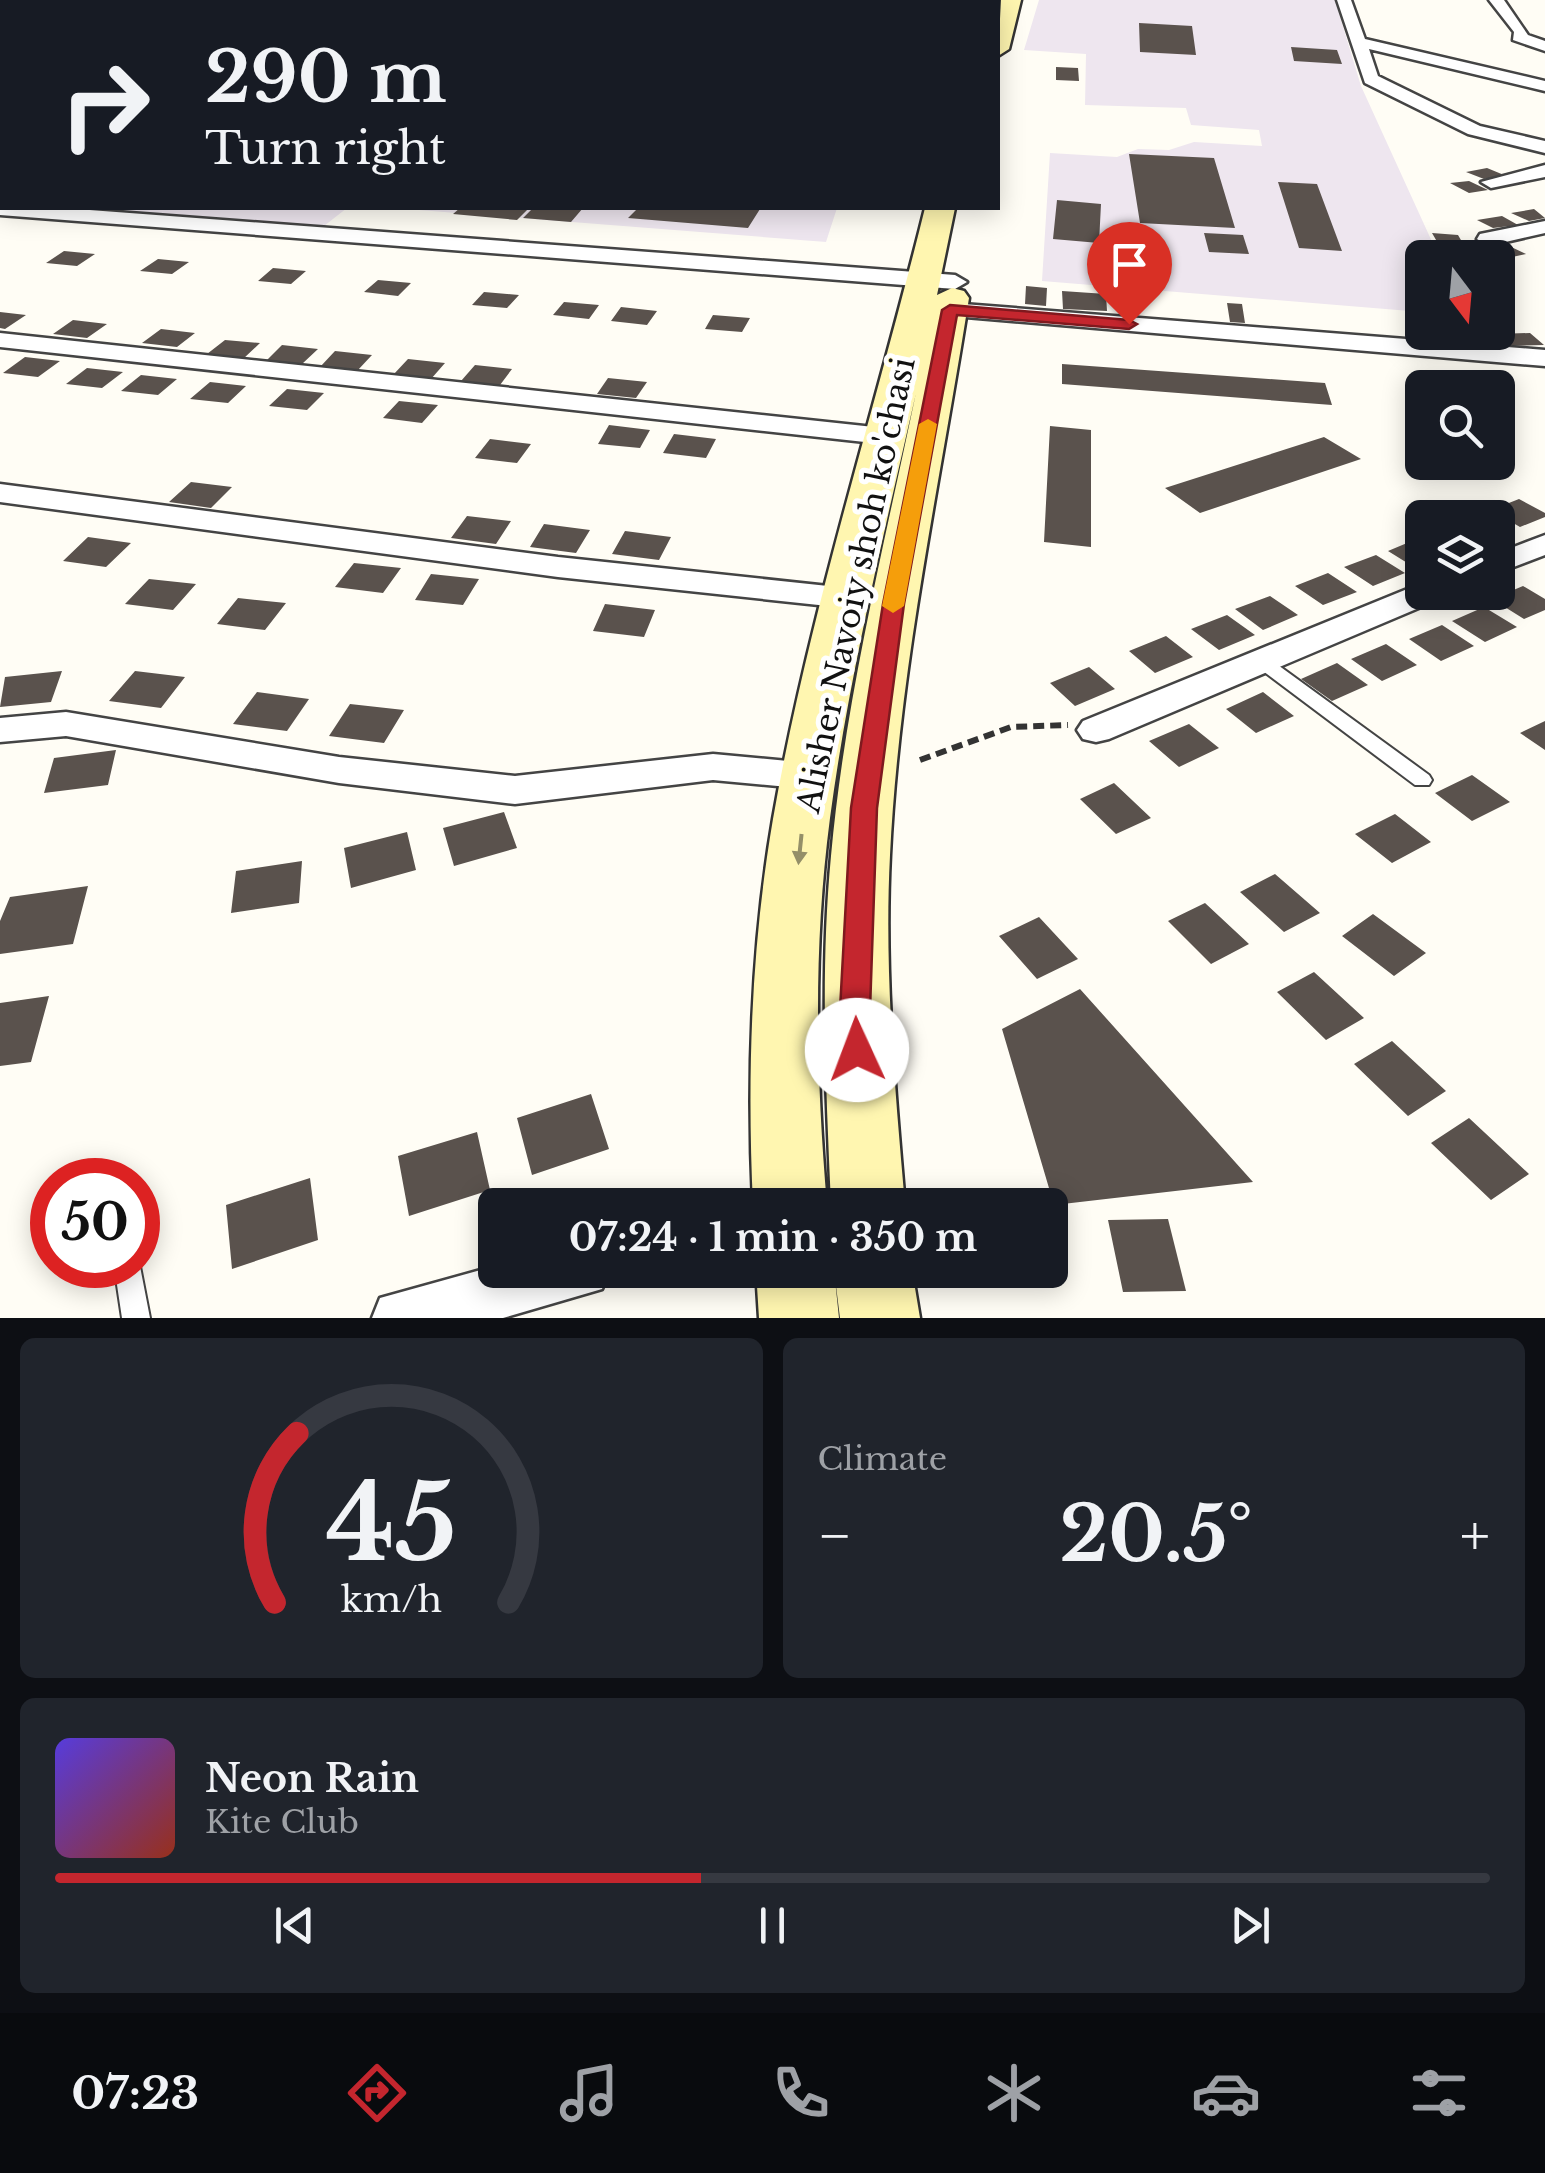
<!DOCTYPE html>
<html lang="en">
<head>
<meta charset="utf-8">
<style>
	body { margin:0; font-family:"Libre Baskerville",serif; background:#20242c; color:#f1f3f6; height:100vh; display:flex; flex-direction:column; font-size:38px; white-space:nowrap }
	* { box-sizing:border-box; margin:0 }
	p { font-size:32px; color:#9ea1a6 }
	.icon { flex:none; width:55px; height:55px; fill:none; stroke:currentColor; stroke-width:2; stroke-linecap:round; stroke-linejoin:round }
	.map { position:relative; height:1318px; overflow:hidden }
	.details { display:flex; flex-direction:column; gap:20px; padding:20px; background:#0d0f14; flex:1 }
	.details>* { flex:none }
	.hud { position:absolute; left:0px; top:0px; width:1000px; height:210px; box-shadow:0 5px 25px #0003; background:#171b24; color:#f1f3f6; overflow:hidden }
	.needle { width:65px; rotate:164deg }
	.fabs { position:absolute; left:1405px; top:240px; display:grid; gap:20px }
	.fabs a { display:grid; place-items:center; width:110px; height:110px; border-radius:15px; background:#171b24; box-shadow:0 5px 25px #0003; font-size:50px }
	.speed { position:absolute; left:30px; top:1158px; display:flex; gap:20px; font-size:50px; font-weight:700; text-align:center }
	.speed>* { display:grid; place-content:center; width:130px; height:130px; border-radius:50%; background:#171b24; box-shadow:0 5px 25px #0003; line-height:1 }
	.speed .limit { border:15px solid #d22; background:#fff; color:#111 }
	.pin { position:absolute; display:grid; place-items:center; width:85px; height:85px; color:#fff; margin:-102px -42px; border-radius:50% 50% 50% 0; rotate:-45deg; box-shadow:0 0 10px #0007 }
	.pin .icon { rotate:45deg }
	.me { position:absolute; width:110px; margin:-55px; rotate:358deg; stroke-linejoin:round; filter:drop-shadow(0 0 8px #0008) }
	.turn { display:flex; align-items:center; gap:35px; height:210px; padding:0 40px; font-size:45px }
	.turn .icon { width:130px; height:130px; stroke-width:2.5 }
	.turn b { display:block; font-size:70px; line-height:85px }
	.big { font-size:75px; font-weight:700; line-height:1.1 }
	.details .tile { flex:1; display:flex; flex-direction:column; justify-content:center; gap:15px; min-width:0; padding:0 35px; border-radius:15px; background:#20242c }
	.details .dial { align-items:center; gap:0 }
	.dial svg { height:260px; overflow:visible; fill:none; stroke:#363941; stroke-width:7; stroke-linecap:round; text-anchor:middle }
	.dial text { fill:#f1f3f6; stroke:none }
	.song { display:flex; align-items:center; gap:30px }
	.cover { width:120px; height:120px; border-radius:15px; background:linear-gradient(135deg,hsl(250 70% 55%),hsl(10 70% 35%)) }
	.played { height:10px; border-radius:5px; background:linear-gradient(90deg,#c4262e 45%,#363941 45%) }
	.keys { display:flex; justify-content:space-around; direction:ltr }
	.heat { display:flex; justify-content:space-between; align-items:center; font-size:55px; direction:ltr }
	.details .tiles { flex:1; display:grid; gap:20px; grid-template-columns:1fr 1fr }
	.tile:last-child { grid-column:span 2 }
	.trip { position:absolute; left:478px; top:1188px; width:590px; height:100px; border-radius:15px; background:#171b24; box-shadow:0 5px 25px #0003; font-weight:700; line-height:100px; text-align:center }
	.menu { display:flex; height:160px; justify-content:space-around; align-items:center; background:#090b0e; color:#9ea1a6 }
	.menu .icon { width:70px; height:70px }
	.menu .active { color:#c4262e }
	.menu b { font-size:45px; color:#f1f3f6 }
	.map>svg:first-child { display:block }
	.industrial { fill:#eee6ef }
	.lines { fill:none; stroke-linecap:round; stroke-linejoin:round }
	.stream { stroke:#3f96cf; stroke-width:4 }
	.building { fill:#5a524d }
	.service-casing { stroke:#444; stroke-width:4 }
	.minor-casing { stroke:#444; stroke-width:5 }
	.secondary-casing { stroke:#333; stroke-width:5 }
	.path { stroke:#333; stroke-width:6; stroke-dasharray:11 6; stroke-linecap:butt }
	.service { fill:#fff; fill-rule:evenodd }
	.minor { fill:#fff; fill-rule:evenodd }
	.secondary { fill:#fff6b0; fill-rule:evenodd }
	.oneway { fill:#948f68 }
	.route { fill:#c4262e; stroke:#7f191e; stroke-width:2.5 }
	.slow { fill:#f59e0b }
	.labels { text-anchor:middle; stroke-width:10; stroke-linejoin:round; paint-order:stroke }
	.street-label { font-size:32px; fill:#111; stroke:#fff }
</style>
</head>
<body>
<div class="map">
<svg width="1545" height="1318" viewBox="0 0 1545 1318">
	<rect width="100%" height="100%" fill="#fffdf5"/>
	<path class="industrial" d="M11,0H367L4,2Z
		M465,0H898L456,2Z
		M1039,0H1335L1361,86L1439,257L1422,258V312L1042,281L1050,153L1117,157L1138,149L1169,150L1194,142L1262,146L1259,130L1191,125L1186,108L1085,105L1086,54L1024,50Z
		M81,208H347L324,226Z
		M394,208H837L826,242Z"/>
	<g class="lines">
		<path class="stream" d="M440,2L450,0"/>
	</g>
	<path class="building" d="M1139,23L1192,26L1196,55L1140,52Z
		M1291,47L1337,50L1342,64L1294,61Z
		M1056,67L1078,68L1079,81L1056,80Z
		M1129,154L1214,158L1235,228L1140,223Z
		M1487,168L1504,175L1484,179L1466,172Z
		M1469,181L1488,190L1469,193L1450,183Z
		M1278,182L1317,184L1342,251L1299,248Z
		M1057,200L1101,204L1099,243L1053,239Z
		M460,208H529L517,220L453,214Z
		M533,208H583L571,222L523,218Z
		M638,208H743L760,209L748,228L628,218Z
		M1534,209L1545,218L1529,221L1511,213Z
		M1502,216L1518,225L1493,228L1477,220Z
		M1204,233L1243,235L1249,254L1209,252Z
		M1432,233L1458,235L1465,247L1439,245Z
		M1507,245L1526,254L1503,259L1483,249Z
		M64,251L95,254L77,266L46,263Z
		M158,259L189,262L172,274L140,271Z
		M273,268L306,271L291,284L258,281Z
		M378,280L411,283L398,296L364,292Z
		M1026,286L1047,288L1046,306L1025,304Z
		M1062,291L1106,294L1107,311L1063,309Z
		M484,292L519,295L507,308L472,305Z
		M564,302L599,305L589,319L553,315Z
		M1227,303L1242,304L1245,323L1230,322Z
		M621,307L657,311L647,325L611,321Z
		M0,312L26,315L5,329L0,328Z
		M713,315L750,318L742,332L705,329Z
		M73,320L107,324L87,338L53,334Z
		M161,329L195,333L177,347L142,343Z
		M1530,333L1544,345L1510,346L1497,334Z
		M225,340L260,343L243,359L207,354Z
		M282,345L318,349L302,364L266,361Z
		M335,351L372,355L357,371L320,367Z
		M25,357L60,361L38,377L3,373Z
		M408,359L445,363L431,379L393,375Z
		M1062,364L1325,383L1332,405L1062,384Z
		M475,365L512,369L500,385L461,381Z
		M87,368L123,372L102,388L66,384Z
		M141,375L177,379L158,395L121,391Z
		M608,378L647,382L636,398L597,394Z
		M210,382L246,386L228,403L190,399Z
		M287,389L324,393L307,410L269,406Z
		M399,401L438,405L422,423L383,418Z
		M609,425L650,430L640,448L598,444Z
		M1050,426L1091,430V547L1044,542Z
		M674,434L716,439L706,458L663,453Z
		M1324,437L1361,459L1200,513L1165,488Z
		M490,439L531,444L517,463L475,458Z
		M191,482L232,487L211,508L169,502Z
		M1519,499L1545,513V517L1520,527L1491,510Z
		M467,516L511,521L496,544L451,538Z
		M544,524L590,530L576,553L530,547Z
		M625,531L671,537L659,560L612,554Z
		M88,537L131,543L106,567L63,561Z
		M1419,538L1422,566L1417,569L1388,551Z
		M1376,555L1405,573L1373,586L1344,567Z
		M354,563L401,568L383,593L335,587Z
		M1328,573L1357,592L1323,605L1295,586Z
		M431,574L479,579L463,605L415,600Z
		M149,579L196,584L173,610L125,604Z
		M1523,586L1545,599V610L1524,619L1492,599Z
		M1270,596L1298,615L1263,630L1235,609Z
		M238,598L286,603L265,630L217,624Z
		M605,604L655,610L644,637L593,631Z
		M1484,607L1517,627L1485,642L1452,621Z
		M1227,615L1255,635L1219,650L1191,629Z
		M1442,625L1474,646L1441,661L1409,639Z
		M1166,636L1193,657L1155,673L1129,651Z
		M1386,644L1417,665L1382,681L1351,659Z
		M1337,663L1368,685L1332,701L1301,679Z
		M1089,667L1115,689L1075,706L1050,683Z
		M62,671L51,702L0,707L5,677Z
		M135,671L185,677L161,708L109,701Z
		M257,692L309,699L287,731L233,724Z
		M1263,692L1294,716L1256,733L1226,709Z
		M350,704L404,710L384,743L329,736Z
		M1545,721V750L1520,733Z
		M1189,724L1219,748L1179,767L1149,741Z
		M116,750L108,785L44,793L54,758Z
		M1472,775L1510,802L1472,821L1435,793Z
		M1114,783L1151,818L1116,834L1080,799Z
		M504,812L517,848L454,866L443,828Z
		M1395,814L1431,842L1392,863L1355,834Z
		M407,832L416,870L351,888L344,848Z
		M302,861L299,903L231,913L236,871Z
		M1275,874L1320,913L1284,932L1240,892Z
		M88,886L73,944L0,954V921L10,897Z
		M1205,903L1249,944L1211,964L1168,921Z
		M1373,914L1426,953L1394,976L1342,936Z
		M1039,917L1078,959L1037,979L999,936Z
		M1314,972L1364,1018L1326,1040L1277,992Z
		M1080,989L1253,1182L1054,1205L1002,1029Z
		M49,996L31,1062L0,1066V1003Z
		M1392,1041L1446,1091L1408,1116L1354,1064Z
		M591,1094L609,1149L532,1175L517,1118Z
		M1469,1118L1529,1174L1491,1200L1431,1143Z
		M477,1132L490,1190L409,1216L398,1156Z
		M310,1178L318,1240L232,1269L226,1205Z
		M1168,1219L1186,1291L1123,1292L1108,1220Z"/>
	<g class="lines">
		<g class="service-casing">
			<path id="service" d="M1261,655L1267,657L1429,775L1432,780L1429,785H1415L1255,665L1252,661L1255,657Z
				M138,1256L150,1318H122L114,1265H138Z"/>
		</g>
		<g class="minor-casing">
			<path id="minor" d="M1337,0H1351L1365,39L1545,81V91L1369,49L1378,76L1480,126L1545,141V153L1468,134L1365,83Z
				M1489,0H1504L1528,35L1545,41V51L1513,40L1514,32Z
				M1545,165V177L1491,188L1481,182Z
				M0,203L2,208H63L955,275L967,282L955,289L0,215Z
				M1545,221V233L1488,246L1477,239L1480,234Z
				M950,303L1545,350V366L942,315L938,310Z
				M0,333L883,428L897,436L883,444L0,347Z
				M0,484L558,557L847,588L859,591L864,598L859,605L847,608L558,577L0,502Z
				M1545,535V555L1498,573V553Z
				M1422,583V592H1444L1440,599L1109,739L1096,742L1083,739L1077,730L1083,721Z
				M66,712L339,757L515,776L713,754L809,763L823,766L828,776L823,786L809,789L713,780L515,804L339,783L66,736L0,742V718Z
				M495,1266V1270H610L602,1289L503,1318H372L380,1298Z"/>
		</g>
		<g class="secondary-casing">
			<path id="secondary" d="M1001,0H1021L1009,49L998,56Z
				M925,208H955L937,295L952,288L964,291L969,298C940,483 899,668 890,855C884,972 895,1089 905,1205H831C826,1089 820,972 831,856C845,700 884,546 916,393C884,534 849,675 830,818C813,947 816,1076 827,1205H753C747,1076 751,947 773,819C809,613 875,411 925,208Z
				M756,1270H834L839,1318H759Z
				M834,1270H912L920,1318H840Z"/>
		</g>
		<path class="path" d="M920,760L1011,727L1068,725"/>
		<use href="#service" class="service"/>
		<use href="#minor" class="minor"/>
		<use href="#secondary" class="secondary"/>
	</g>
	<defs><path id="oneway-solid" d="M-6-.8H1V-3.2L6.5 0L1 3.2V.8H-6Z" transform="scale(2.5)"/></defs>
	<use class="oneway" href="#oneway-solid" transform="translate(800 849) rotate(96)"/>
	<path class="route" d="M950,305L1129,320L1137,324L1129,329L957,315L904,604L877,808L870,1010L873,1050L868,1059L857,1063L846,1059L840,1010L851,808L883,604L942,310Z"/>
	<path class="slow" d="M928,419L937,424L904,606L893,613L882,606L919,424Z"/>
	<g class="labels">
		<g class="street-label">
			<text transform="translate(856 585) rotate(-78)" y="11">Alisher Navoiy shoh ko'chasi</text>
		</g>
	</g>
</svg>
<div class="fabs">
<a><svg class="needle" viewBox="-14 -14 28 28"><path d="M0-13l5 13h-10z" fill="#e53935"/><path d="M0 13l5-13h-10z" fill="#9ea1a6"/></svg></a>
<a><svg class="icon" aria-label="search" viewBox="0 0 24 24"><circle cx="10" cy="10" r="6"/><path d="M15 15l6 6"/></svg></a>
<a><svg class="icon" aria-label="layers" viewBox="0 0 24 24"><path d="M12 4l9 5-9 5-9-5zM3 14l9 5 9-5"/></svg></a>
</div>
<div class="speed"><div class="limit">50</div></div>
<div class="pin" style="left:1129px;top:324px;background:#d93025"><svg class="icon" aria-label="arrive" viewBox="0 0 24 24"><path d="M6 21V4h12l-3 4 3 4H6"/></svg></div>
<svg class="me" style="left:857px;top:1050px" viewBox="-20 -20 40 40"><circle r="19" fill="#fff"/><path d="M0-13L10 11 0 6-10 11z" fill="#c4262e"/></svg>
<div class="trip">07:24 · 1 min · 350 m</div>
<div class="hud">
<div class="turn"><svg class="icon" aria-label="right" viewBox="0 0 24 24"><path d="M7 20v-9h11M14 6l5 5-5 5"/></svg><div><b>290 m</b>Turn right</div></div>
</div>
</div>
<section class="details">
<div class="tiles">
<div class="tile dial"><svg viewBox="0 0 100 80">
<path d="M14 69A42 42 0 1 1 86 69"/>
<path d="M14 69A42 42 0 0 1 21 17" stroke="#c4262e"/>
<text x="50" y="56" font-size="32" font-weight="700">45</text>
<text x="50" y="72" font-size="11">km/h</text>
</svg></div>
<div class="tile"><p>Climate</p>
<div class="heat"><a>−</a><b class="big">20.5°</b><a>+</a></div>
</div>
<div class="tile">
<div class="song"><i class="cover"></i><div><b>Neon Rain</b><p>Kite Club</p></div></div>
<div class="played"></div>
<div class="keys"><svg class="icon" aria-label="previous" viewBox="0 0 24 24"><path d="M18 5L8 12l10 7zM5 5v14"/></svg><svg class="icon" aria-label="pause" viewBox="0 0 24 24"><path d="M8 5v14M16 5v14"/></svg><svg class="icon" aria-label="next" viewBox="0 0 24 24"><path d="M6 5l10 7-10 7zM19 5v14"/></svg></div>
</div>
</div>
</section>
<nav class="menu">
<b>07:23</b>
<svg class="icon active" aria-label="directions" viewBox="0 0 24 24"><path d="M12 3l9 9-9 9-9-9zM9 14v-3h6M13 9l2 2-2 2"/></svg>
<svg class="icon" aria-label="music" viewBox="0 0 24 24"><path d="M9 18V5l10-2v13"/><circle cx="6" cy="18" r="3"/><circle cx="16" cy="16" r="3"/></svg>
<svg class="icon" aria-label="phone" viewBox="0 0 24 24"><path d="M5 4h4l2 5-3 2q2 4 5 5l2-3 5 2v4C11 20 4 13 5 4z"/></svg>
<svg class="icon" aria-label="climate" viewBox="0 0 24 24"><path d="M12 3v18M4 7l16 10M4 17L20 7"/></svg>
<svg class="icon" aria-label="car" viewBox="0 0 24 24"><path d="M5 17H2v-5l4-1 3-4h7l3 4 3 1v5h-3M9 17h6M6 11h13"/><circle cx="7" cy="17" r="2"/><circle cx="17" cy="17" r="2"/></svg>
<svg class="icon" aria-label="filters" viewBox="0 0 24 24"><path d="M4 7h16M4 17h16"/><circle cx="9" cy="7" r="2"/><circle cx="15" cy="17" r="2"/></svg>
</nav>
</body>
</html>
